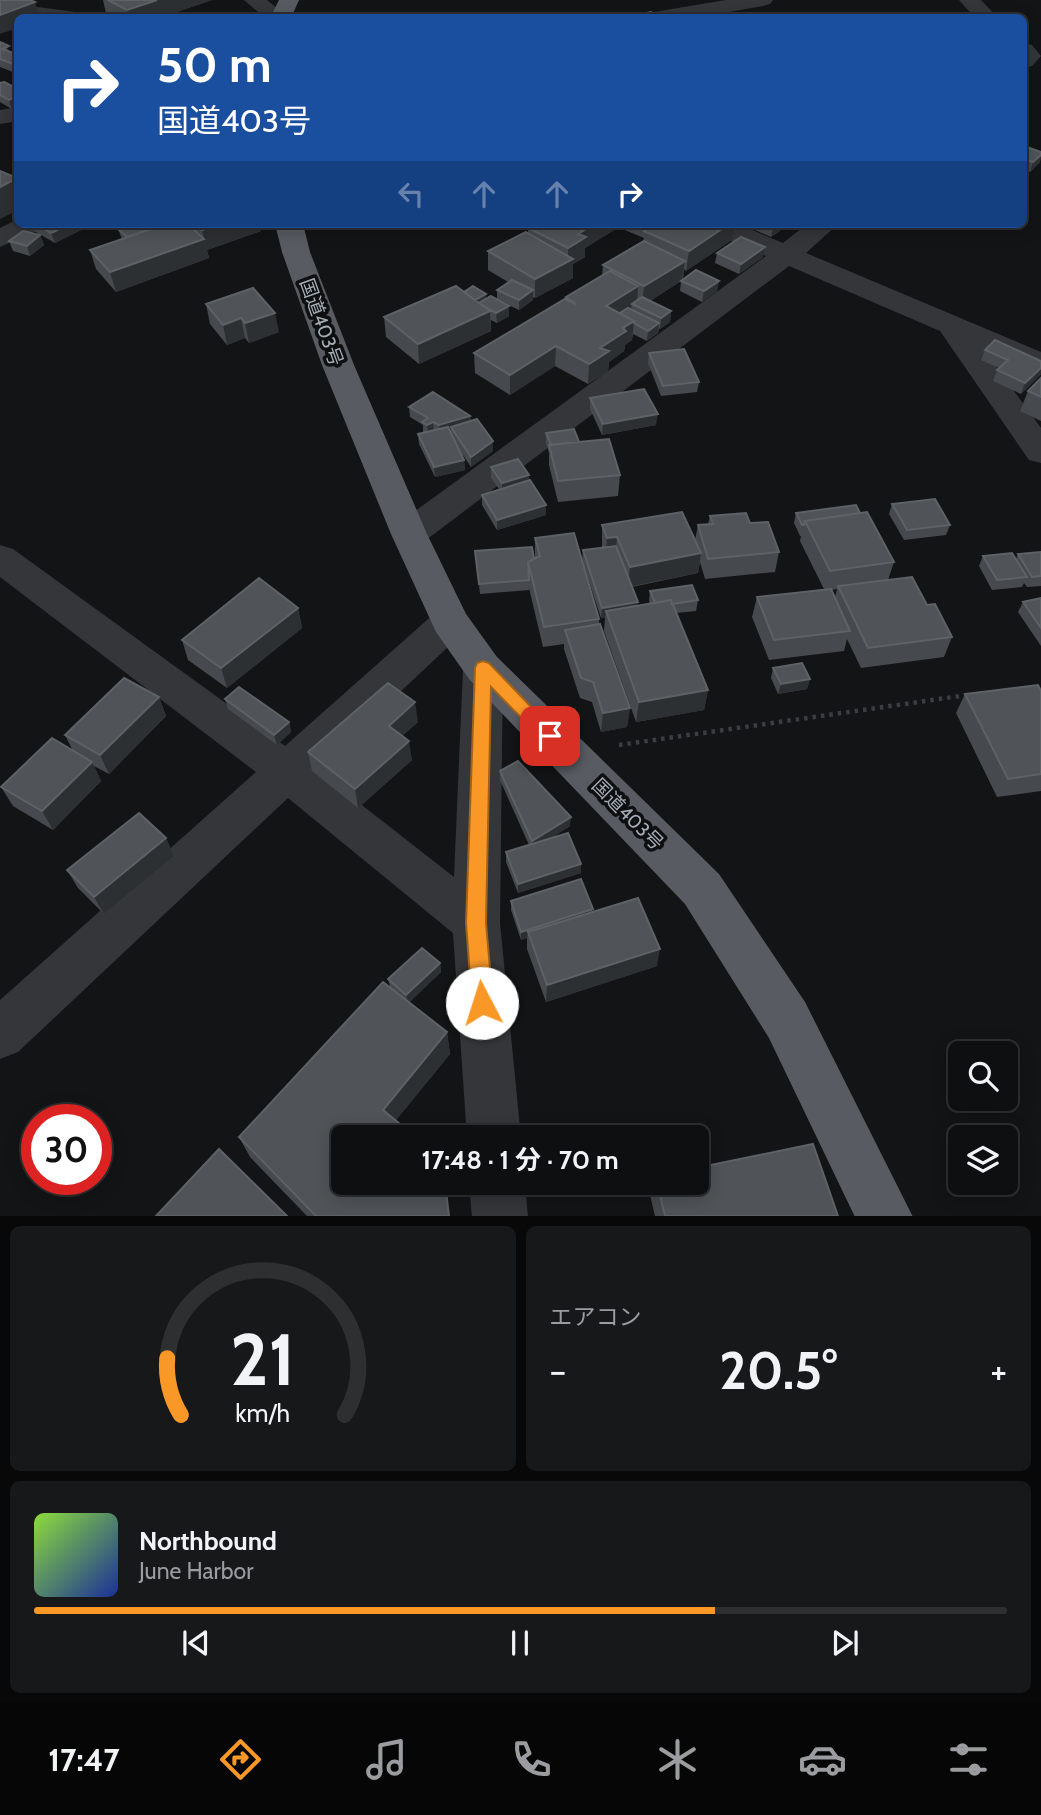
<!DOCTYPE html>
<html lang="ja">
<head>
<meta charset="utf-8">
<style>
	body { margin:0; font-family:Cabin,"Noto Sans JP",sans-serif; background:#171819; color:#f1f3f6; height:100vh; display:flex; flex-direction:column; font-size:26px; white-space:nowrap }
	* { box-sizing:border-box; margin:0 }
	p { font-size:23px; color:#9b9c9f }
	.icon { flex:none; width:38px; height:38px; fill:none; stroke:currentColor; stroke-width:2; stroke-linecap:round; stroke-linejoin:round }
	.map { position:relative; height:1216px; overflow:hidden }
	.sheet { display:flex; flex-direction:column; gap:10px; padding:10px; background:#080809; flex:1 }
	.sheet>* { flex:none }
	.top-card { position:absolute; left:14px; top:14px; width:1013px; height:214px; border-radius:10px; box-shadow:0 4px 18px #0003,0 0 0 2px #2e2f30; background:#1a4fa0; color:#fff; overflow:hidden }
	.buttons { position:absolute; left:948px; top:1041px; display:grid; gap:14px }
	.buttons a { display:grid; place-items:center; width:70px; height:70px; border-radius:10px; background:#0e0f10; box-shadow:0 4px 18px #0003,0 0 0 2px #2e2f30; font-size:35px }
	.speed { position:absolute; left:21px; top:1104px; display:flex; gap:14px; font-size:35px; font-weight:700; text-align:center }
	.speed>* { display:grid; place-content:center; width:91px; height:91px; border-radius:50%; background:#0e0f10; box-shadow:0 4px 18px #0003,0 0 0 2px #2e2f30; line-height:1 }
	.speed .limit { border:10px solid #d22; background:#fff; color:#111 }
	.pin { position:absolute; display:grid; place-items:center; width:60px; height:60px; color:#fff; margin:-30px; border-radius:14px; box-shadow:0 4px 10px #0006 }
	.me { position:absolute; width:77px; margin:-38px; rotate:355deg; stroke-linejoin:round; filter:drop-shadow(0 0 5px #0008) }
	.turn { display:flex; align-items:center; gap:24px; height:147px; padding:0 28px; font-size:32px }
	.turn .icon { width:91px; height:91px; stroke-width:2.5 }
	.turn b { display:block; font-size:49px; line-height:60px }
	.lanes { display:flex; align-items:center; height:66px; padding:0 28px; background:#0003; justify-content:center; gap:35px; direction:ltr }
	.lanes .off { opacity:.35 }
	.big { font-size:52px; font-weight:700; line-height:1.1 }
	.sheet .tile { flex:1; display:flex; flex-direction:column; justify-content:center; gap:10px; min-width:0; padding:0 24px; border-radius:10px; background:#171819 }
	.sheet .dial { align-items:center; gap:0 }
	.dial svg { height:182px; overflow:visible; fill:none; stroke:#2e2f30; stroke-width:7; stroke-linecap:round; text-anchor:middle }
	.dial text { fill:#f1f3f6; stroke:none }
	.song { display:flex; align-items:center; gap:21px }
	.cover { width:84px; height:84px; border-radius:10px; background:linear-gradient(135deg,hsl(90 70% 55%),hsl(230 70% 35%)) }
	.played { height:7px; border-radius:4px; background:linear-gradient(90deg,#f99827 70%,#2e2f30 70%) }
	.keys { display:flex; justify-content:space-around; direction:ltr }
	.heat { display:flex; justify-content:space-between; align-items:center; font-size:38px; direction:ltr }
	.sheet .tiles { flex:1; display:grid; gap:10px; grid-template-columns:1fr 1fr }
	.tile:last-child { grid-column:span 2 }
	.trip { position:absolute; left:331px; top:1125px; width:378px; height:70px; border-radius:10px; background:#0e0f10; box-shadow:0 4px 18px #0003,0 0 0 2px #2e2f30; font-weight:700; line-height:70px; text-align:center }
	.dock { display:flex; height:112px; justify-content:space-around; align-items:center; background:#060606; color:#9b9c9f }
	.dock .icon { width:49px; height:49px }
	.dock .active { color:#f99827 }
	.dock b { font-size:32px; color:#f1f3f6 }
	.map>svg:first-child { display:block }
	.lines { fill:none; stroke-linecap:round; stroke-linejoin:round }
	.path { stroke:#3a3d41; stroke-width:4.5; stroke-dasharray:3.5 5; stroke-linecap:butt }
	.service { fill:#34363a; fill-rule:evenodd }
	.minor { fill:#34363a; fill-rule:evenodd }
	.tertiary { fill:#34363a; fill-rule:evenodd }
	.trunk { fill:#585c62; fill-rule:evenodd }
	.wall { fill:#46494d; fill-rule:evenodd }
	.shaded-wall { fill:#2d3032 }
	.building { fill:#505458; stroke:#5d6267; stroke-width:2 }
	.route { fill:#f99827; stroke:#a26319; stroke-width:2 }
	.labels { text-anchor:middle; stroke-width:7; stroke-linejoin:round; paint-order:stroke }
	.street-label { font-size:19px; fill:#a4acb6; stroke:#0e0f10 }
</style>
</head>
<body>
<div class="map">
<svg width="1041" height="1217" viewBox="0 0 1041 1217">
	<rect width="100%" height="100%" fill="#131415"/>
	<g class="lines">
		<path class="path" d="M619,745L967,695"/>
		<path class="service" d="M0,2L98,15L103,18H71L0,8Z"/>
		<path class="minor" d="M244,0H267L289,18H265Z
			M959,0H981L998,18H975Z
			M1024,43L1032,45L1041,56L1032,66L1024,68Z
			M18,219V224H42L38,230L0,247V228Z
			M701,224H738L783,243L807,224H838L806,253L1041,352V372L984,350L1041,428V463L1029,460L940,331L789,266L422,543L409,547L396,543L391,534L396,525L766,256L705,230Z
			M0,545L13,549L285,746L436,612L450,607L464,612L469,622L464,632L317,770L454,877L463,668L469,657L483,652L497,657L503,668L500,923L521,1138H467L453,933L288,798L18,1052L0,1059V1000L256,772L0,577Z
			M469,1183H525L528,1217H472Z"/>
		<path class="tertiary" d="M726,0H773L770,4L763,6L695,18H644L654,12Z
			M18,107V121L0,124V110Z"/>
		<path class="trunk" d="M279,0H299L291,18H270Z
			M275,224H303L310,252L354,365L427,534L466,614L497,657L719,874L805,1002L913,1217H855L769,1038L685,904L469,679L436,632L391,534L322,365L282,252Z"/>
	</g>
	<path class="wall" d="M103,0H212L159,18H114L106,13Z
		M0,42L11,52L18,55V74L0,67Z
		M4,82L12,109L0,102V83Z
		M1024,146L1041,152L1040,162L1030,172L1024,170Z
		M32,224H79L81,230L55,243L34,231Z
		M132,224H260L261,231L207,250L209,258L116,292L96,269L90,250L122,239L118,229Z
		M619,224H735L733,239L686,271L684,269L683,280L719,281L717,291L702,302L680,291L681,281L650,301L671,311L670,322L660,329L659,328L658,333L647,341L633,334L632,340L625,345L624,351L609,362L608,371L588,384L555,366L510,395L475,373L474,353L566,299V297L602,276L603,265L643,241L644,238L620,228Z
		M741,224H790L771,237Z
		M528,228L614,230L585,248V257L573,264V278L535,298L533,297V300L519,310L498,300L509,316L497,323L491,320V331L419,364L386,337L384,317L464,292L486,294V299L497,300V290L508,282L488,270V251L528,233Z
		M40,235L44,245L30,256L13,251L9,241Z
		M717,253L763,257L739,274L715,263Z
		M206,304L279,332L249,343L245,338L227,345L210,324Z
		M985,350L1041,361V374L1021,394L993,381L997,370L999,368L981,360Z
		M649,353L699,382L697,392L661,396L648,363Z
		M1041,378V421L1020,411L1028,391Z
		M590,398L656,425L602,435L590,409Z
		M409,407L470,416L471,421L493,451L471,467L459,449L464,460L465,470L435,477L419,444L418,434L423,432V425L410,417Z
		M546,433L579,442L620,475L618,496L558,502L549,465V453L546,443Z
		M491,467L529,475V480L546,505V515L497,530L482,505V495L499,489L491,478Z
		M892,504L950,525L946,535L904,540L889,514Z
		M796,513H860L894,562L888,580L927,605L952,637L944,657L861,668L847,639L844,651L769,660L752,617L757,597L824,589L800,541L801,536H800L794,523ZM837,589L835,597L832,590Z
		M710,516L750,523L779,552L775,572L705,579L700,562L698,573L632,587L638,602L637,606L650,604L649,601L650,591L698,600L696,611L676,613L708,690L704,710L636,722L604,631L605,618H601L582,560L583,550L602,548V525L695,540L698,525L708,524Z
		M535,538L599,619V624L630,708L627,727L601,732L592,702L580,698L564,649V644L543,647L529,588V590L480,594L475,551L534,559L535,558Z
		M1041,552V586L1027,587L1024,583L1022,587L992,590L979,566L983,556L1016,559L1018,554Z
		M1041,598V646L1018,612L1023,602Z
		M298,608L302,628L227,688L188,660L182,640Z
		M773,668L810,679L807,689L778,694L771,678Z
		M1041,691V791L997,797L956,713L965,694Z
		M159,697L166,716L109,774L94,766L101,781L53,830L13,806L1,787L72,749L65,735Z
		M225,699L289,722L291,732L277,745L228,709Z
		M418,722L402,736L412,760L358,808L312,771L308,752Z
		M500,771L570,826L551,838L581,864V873L518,893L506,862V852L529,845L500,780Z
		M166,838L174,856L104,914L78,888L67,870Z
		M511,901L592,912L657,966L546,1002L527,949V938L521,940L511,910Z
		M440,963L441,972L409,1002L447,1032L450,1054L396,1120L450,1216H307L250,1157L239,1137L390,987L388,979Z
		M654,1183H696L838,1216H655L650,1195Z"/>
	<path class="shaded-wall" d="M157,0H212L159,18H129L127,10Z
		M35,2L40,18H18V28L0,34V15Z
		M18,96V107L12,109L9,100Z
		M1041,155L1040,162L1030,172L1033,162Z
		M17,178L18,210L0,219V187Z
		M70,224H79L81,230L55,243L51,233Z
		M221,224H260L261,231L207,250L202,230Z
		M594,224H614V230L585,248V257L573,264V278L535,298V279L568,262V248L578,234Z
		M729,224H735L733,239L686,271L689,251Z
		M774,224H790L771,237Z
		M40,235L44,245L30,256L27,246Z
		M204,239L209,258L116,292L110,272Z
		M765,247L763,257L739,274L741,264Z
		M685,261L682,280L642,306L644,286Z
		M719,281L717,291L702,302L704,291Z
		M638,286L637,305L632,304L631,309L619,316L606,306Z
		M533,290V300L519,310V300Z
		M486,294V304L483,305L475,300Z
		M509,306V316L497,323L496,313Z
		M490,311L491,331L419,364L418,344Z
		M671,311L670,322L660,329L661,318Z
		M275,313L279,332L249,343L245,323Z
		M241,318L245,338L227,345L223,325Z
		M634,321L632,340L625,345L624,351L609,362L608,371L588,384L589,364L600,348L623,328Z
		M659,323L658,333L647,341L648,331Z
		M556,346L555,366L510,395V375Z
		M1041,368V374L1021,394L1025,383Z
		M658,414L656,425L602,435L603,424Z
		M470,416L471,426L451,427V432L440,436L439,425Z
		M433,422L434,433L428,435L427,425Z
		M493,441V451L471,467V457Z
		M464,460L465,470L435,477L434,467Z
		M529,475V485L502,494V483Z
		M546,505V515L497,530V520Z
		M617,537L615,557L605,558L607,538Z
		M701,553L698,573L628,587L630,567Z
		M638,602L636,613L606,611L605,618H601L602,608Z
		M298,608L302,628L227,688L221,668Z
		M810,679L807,689L778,694L781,684Z
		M708,690L704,710L636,722L639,702Z
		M159,697L166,716L109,774L100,755Z
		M415,702L418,722L392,745L389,726Z
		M630,708L627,727L601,732L603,713Z
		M289,722L291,732L277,745L274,735Z
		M409,741L412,760L358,808L355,789Z
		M92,762L101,781L53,830L42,811Z
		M571,817L570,826L532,850V841Z
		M166,838L174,856L104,914L94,897Z
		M581,864V873L518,893V884Z
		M593,909L592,918L528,932L527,938L521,940V932Z
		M660,949L657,966L546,1002L547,985Z
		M440,963L441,972L408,1004L406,995Z
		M447,1032L450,1054L388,1130L383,1110Z"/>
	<path class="building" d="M0,0H30L35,2L0,15Z
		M108,0H157L127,10Z
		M651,12L657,18H621Z
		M829,14L841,18H825Z
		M0,42L9,46L2,49L18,55V66L0,59Z
		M4,82L18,89V96L9,100L0,95V83Z
		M1024,146L1041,152V155L1033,162L1024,159Z
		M0,171L17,178L0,187Z
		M37,224H70L51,233Z
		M132,224H166L127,237L118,229Z
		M166,224H188L204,239L110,272L90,250Z
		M196,224H221L202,230Z
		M535,224H594L578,234L586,237L568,248L528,228Z
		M635,224H655L647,229Z
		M655,224H729L689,251L644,231Z
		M23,231L40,235L27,246L9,241Z
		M526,232L573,259L535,279L488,251Z
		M741,237L765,247L741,264L717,253Z
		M644,241L685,261L644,286L603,265Z
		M696,270L719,281L704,291L681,281Z
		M610,271L638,286L606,306L634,321L623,328L626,331L600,348L609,351L589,364L556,346L510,375L474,353L565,299L576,304L566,297Z
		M512,280L533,290L519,300L497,290Z
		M456,286L490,311L418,344L384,317Z
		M473,286L486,294L475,300L464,292Z
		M253,288L275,313L245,323L241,318L223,325L206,304Z
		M491,296L509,306L496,313L479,303Z
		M642,297L671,311L661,318L632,304Z
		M628,308L659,323L648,331L634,323V321L620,313Z
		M995,340L1041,361V368L1025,383L997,370L1008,360L985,350Z
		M684,349L699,382L663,386L649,353Z
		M1041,378V397L1028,391Z
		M644,389L658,414L603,424L590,398Z
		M433,392L470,416L439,425L433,422L427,425L422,422L428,418L409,407Z
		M477,419L493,441L471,457L451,427Z
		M448,427L464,460L434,467L418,434Z
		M574,429L579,442L551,445L546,433Z
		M609,439L620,475L558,481L549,445Z
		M518,459L529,475L502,483L491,467Z
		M530,480L546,505L497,520L482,495Z
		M935,499L950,525L907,530L892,504Z
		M856,505L860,513L805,521L804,525H802L796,513Z
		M682,512L701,553L630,567L617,537L607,538L602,525Z
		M867,512L894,562L830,571L805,521Z
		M746,513L750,523L768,522L779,552L708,559L698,525L713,524L710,516Z
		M574,533L599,619L544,627L528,562L540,556L535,538Z
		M616,546L638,602L602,608L583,550Z
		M532,547L534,559L528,562L529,580L479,584L475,551Z
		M1041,552V576L1032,577L1018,554Z
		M1012,553L1027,577L997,580L983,556Z
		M912,577L927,605L935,604L952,637L868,648L838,586Z
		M259,578L298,608L221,668L182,640Z
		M692,585L698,600L672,604L671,600L655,603L650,591Z
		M831,589L850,631L774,640L757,597Z
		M1041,598V628L1023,602Z
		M671,600L708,690L639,702L606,611Z
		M600,624L630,708L603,713L593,682L581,678L565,630Z
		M802,663L810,679L781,684L773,668Z
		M124,678L159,697L100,755L65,735Z
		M388,683L415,702L389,726L409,741L355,789L308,752Z
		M1038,685L1041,691V774L1008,779L965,694Z
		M239,687L289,722L274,735L225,699Z
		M52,738L92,762L42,811L1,787Z
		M518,761L571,817L532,841L500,771Z
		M139,813L166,838L94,897L67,870Z
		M568,833L581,864L518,884L506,852Z
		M581,879L593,909L521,932L511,901Z
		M638,898L660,949L547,985L528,932Z
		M422,948L440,963L406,995L388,979Z
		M383,982L447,1032L383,1110L417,1138H343V1183H445L449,1216H316L239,1137Z
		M813,1144L838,1216H665L657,1183H696V1168Z
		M219,1149L287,1216H156Z"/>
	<path class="route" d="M483,661L489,663L559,736L557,741H544L491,687L486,923L493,1003L490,1010L482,1013L475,1010L472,1003L466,923L475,668L477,663Z"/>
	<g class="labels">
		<g class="street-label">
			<text transform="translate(322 322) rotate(70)" y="7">国道403号</text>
			<text transform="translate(628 814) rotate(45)" y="7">国道403号</text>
		</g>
	</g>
</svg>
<div class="buttons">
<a><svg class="icon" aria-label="search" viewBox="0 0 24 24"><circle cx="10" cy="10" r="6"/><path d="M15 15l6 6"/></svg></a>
<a><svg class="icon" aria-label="layers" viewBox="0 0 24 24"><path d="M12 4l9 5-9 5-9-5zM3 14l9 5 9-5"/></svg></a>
</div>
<div class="speed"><div class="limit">30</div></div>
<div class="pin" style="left:550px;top:736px;background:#d93025"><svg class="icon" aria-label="arrive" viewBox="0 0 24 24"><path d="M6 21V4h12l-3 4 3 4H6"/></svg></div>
<svg class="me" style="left:482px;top:1003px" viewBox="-20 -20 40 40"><circle r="19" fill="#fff"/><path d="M0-13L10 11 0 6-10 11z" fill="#f99827"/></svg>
<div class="trip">17:48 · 1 分 · 70 m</div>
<div class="top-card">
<div class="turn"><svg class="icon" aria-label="right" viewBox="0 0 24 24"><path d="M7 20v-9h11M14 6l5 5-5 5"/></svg><div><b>50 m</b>国道403号</div></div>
<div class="lanes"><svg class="icon off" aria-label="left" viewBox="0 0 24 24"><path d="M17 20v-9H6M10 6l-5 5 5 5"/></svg><svg class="icon off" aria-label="ahead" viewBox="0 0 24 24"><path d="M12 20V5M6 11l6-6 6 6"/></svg><svg class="icon off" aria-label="ahead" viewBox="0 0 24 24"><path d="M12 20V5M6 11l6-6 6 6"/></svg><svg class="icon" aria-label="right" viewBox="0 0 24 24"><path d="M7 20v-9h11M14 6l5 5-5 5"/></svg></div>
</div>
</div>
<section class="sheet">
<div class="tiles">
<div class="tile dial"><svg viewBox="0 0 100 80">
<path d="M14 69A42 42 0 1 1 86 69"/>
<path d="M14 69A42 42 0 0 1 8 44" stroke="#f99827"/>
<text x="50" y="56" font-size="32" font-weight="700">21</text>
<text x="50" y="72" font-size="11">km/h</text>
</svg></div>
<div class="tile"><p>エアコン</p>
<div class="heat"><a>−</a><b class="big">20.5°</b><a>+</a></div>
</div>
<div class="tile">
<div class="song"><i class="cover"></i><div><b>Northbound</b><p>June Harbor</p></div></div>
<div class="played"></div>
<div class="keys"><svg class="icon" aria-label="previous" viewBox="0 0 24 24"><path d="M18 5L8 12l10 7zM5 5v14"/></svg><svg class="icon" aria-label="pause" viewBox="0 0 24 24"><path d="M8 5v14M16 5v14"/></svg><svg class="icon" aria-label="next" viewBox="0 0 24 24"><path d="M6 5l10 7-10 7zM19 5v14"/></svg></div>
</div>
</div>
</section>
<nav class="dock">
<b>17:47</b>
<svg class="icon active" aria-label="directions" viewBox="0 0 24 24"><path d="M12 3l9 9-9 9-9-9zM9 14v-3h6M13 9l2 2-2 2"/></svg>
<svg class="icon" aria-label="music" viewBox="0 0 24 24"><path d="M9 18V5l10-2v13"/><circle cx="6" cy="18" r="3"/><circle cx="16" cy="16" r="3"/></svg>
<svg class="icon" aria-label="phone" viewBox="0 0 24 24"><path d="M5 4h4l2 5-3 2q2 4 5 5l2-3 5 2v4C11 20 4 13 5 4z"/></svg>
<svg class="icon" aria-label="climate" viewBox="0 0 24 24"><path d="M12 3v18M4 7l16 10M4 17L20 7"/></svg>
<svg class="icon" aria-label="car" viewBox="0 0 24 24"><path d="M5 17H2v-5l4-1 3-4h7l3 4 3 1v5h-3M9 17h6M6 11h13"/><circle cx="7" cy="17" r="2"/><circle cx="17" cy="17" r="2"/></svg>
<svg class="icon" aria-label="filters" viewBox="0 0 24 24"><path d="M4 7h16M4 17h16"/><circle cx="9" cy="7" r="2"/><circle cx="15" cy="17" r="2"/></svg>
</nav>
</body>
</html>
